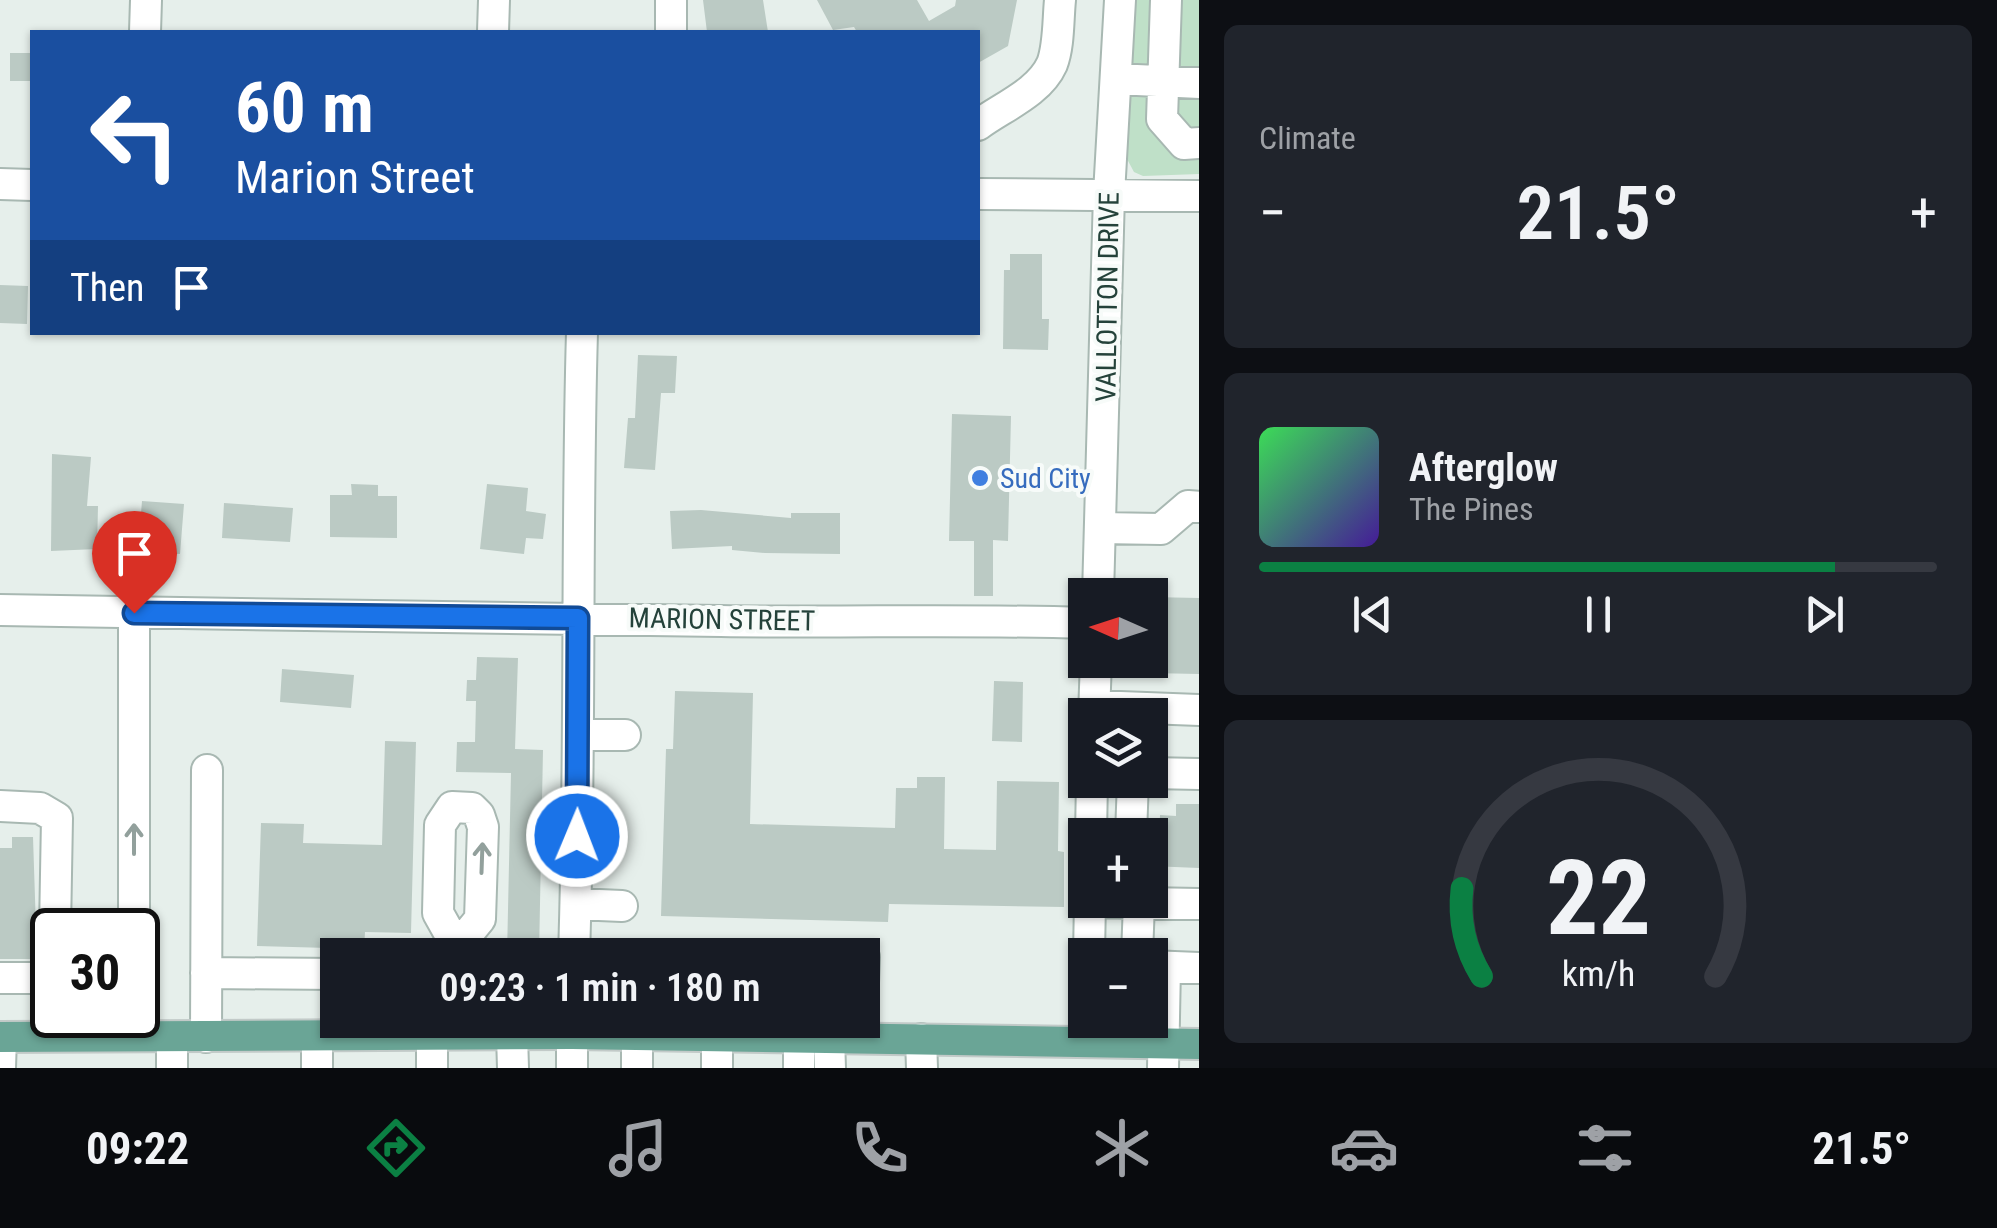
<!DOCTYPE html>
<html lang="en">
<head>
<meta charset="utf-8">
<style>
	body { margin:0; font-family:"Roboto Condensed",sans-serif; background:#20242c; color:#f1f3f6; height:100vh; display:flex; flex-direction:column; font-size:38px; white-space:nowrap }
	* { box-sizing:border-box; margin:0 }
	p { font-size:32px; color:#9ea1a6 }
	.icon { flex:none; width:55px; height:55px; fill:none; stroke:currentColor; stroke-width:2; stroke-linecap:round; stroke-linejoin:round }
	.map { position:relative; flex:1; overflow:hidden }
	.sheet { display:flex; flex-direction:column; gap:25px; padding:25px; background:#0d0f14; width:798px }
	.sheet>* { flex:none }
	.top-card { position:absolute; left:30px; top:30px; width:950px; height:305px; border-radius:0px; box-shadow:0 2px 8px #0004; background:#1a4fa0; color:#fff; overflow:hidden }
	.needle { width:65px; rotate:273deg }
	.controls { position:absolute; left:1068px; top:578px; display:grid; gap:20px }
	.controls a { display:grid; place-items:center; width:100px; height:100px; border-radius:0px; background:#171b24; box-shadow:0 2px 8px #0004; font-size:50px }
	.speed { position:absolute; left:30px; top:908px; display:flex; gap:20px; font-size:50px; font-weight:700; text-align:center }
	.speed>* { display:grid; place-content:center; width:130px; height:130px; border-radius:50%; background:#171b24; box-shadow:0 2px 8px #0004; line-height:1 }
	.speed .limit { border:5px solid #111; border-radius:15px; background:#fff; color:#111 }
	.pin { position:absolute; display:grid; place-items:center; width:85px; height:85px; color:#fff; margin:-102px -42px; border-radius:50% 50% 50% 0; rotate:-45deg; box-shadow:0 0 10px #0007 }
	.pin .icon { rotate:45deg }
	.me { position:absolute; width:110px; margin:-55px; rotate:1deg; stroke-linejoin:round; filter:drop-shadow(0 0 8px #0008) }
	.turn { display:flex; align-items:center; gap:35px; height:210px; padding:0 40px; font-size:45px }
	.turn .icon { width:130px; height:130px; stroke-width:2.5 }
	.turn b { display:block; font-size:70px; line-height:85px }
	.then { display:flex; align-items:center; height:95px; padding:0 40px; background:#0003; gap:20px; font-size:38px }
	.big { font-size:75px; font-weight:600; line-height:1.1 }
	.sheet .widget { flex:1; display:flex; flex-direction:column; justify-content:center; gap:15px; min-width:0; padding:0 35px; border-radius:15px; background:#20242c }
	.sheet .dial { align-items:center; gap:0 }
	.dial svg { height:260px; overflow:visible; fill:none; stroke:#363941; stroke-width:7; stroke-linecap:round; text-anchor:middle }
	.dial text { fill:#f1f3f6; stroke:none }
	.song { display:flex; align-items:center; gap:30px }
	.cover { width:120px; height:120px; border-radius:15px; background:linear-gradient(135deg,hsl(130 70% 55%),hsl(260 70% 35%)) }
	.played { height:10px; border-radius:5px; background:linear-gradient(90deg,#0b8043 85%,#363941 85%) }
	.keys { display:flex; justify-content:space-around; direction:ltr }
	.heat { display:flex; justify-content:space-between; align-items:center; font-size:55px; direction:ltr }
	.trip { position:absolute; left:320px; top:938px; width:560px; height:100px; border-radius:0px; background:#171b24; box-shadow:0 2px 8px #0004; font-weight:600; line-height:100px; text-align:center }
	.tab-bar { display:flex; height:160px; justify-content:space-around; align-items:center; background:#090b0e; color:#9ea1a6 }
	.tab-bar .icon { width:70px; height:70px }
	.tab-bar .on { color:#0b8043 }
	.tab-bar b { font-size:45px; color:#f1f3f6 }
	main { display:flex; flex:1; min-height:0 }
	.map>svg:first-child { display:block }
	.green { fill:#bfe0c8 }
	.building { fill:#bbcac4 }
	.lines { fill:none; stroke-linecap:round; stroke-linejoin:round }
	.minor-casing { stroke:#a8b8b2; stroke-width:34 }
	.major-casing { stroke:#c2cac8; stroke-width:34 }
	.minor { stroke:#fff; stroke-width:30 }
	.major { stroke:#6aa596; stroke-width:30 }
	.oneway { stroke:#92a09c }
	.route-casing { stroke:#114b97; stroke-width:25 }
	.route { stroke:#1a73e8; stroke-width:18 }
	.shop-dot { fill:#3f7fe0; stroke:#f7fbf9; stroke-width:4 }
	.labels { text-anchor:middle; stroke-width:8; stroke-linejoin:round; paint-order:stroke }
	.street-label { font-size:28px; fill:#24423a; stroke:#f7fbf9 }
	.shop-label { font-size:28px; fill:#366cbe; stroke:#f7fbf9; text-anchor:start }
</style>
</head>
<body>
<main>
<div class="map">
<svg width="1200" height="1068" viewBox="0 0 1200 1068">
	<rect width="100%" height="100%" fill="#e6efeb"/>
	<path class="green" d="M1135,0H1199V174L1143,176L1134,172L1127,159Z"/>
	<path class="building" d="M703,0H763L768,32H707Z
		M817,0H917L929,21L955,6L956,0H1017L1008,46L978,63V32H857L854,27L833,30Z
		M10,53H32V81H10Z
		M1010,254H1042V319H1049L1048,350L1003,349L1004,270H1010Z
		M0,285L28,286L27,324L0,323Z
		M638,355L677,356L675,393H661L655,470L624,468L628,418H635Z
		M952,414L1011,416L1008,541L993,540V596H974V541H949Z
		M52,454L91,457L87,506H98L97,549L51,551Z
		M351,484L378,485V496H397V538L330,537V495H352Z
		M487,484L528,488L526,511L546,514L543,539L526,538L524,554L480,549Z
		M142,501L184,504L180,554L138,551Z
		M224,503L293,508L290,542L222,538Z
		M701,510L791,518V513H840V554L765,553L732,550V546L672,549L670,511Z
		M1150,597L1200,598V674L1150,673Z
		M477,657L518,658L515,749L543,750L539,955H507L511,773L456,772L457,742H475L476,701H466L467,680H476Z
		M282,669L354,675L351,708L280,702Z
		M994,681L1023,682L1022,742L992,741Z
		M675,691L753,693L750,824L895,828L896,788H917V777H945L944,849L996,850L997,781L1059,782L1058,851L1064,852V907L889,904L888,922L661,916L666,749H673Z
		M385,741L416,742L411,933L365,932L364,949L257,946L261,823L304,824L303,843L382,845Z
		M1176,804H1200V868L1150,866V837L1159,838L1160,815L1176,816Z
		M12,837H33L37,959H0V848H12Z"/>
	<g class="lines">
		<g class="minor-casing">
			<path id="minor" d="M1166,0L1162,119L1184,144L1200,143
				M145,32L146,0
				M493,32L494,0
				M671,32V0
				M1116,79L1200,83
				M978,125C1002,107 1039,93 1052,64C1059,46 1058,20 1060,0
				M0,184L32,185
				M978,194L1200,196
				M1100,528L1161,529L1188,506L1200,507
				M1098,595L1109,194L1120,0
				M0,610C240,615 481,617 721,621C842,623 963,619 1085,623
				M1094,706L1200,710
				M1094,715L1096,660
				M578,735H625
				M1150,773L1200,774
				M0,806L40,808L57,818L55,930
				M1091,835L1092,780
				M1131,835L1133,780
				M1090,902L1200,904
				M576,904L622,906
				M134,930V613
				M457,955V947L438,913L440,825L452,807L472,808L479,815L483,827L480,919L457,947
				M574,955C581,748 576,540 582,332
				M1089,955L1090,900
				M1137,955L1139,903
				M1150,966L1200,968
				M206,973L338,974
				M0,978H52
				M862,1008L864,957
				M512,1035L513,1068
				M206,1037L207,770
				M829,1038L830,1068
				M921,1039L922,1068
				M1088,1042L1089,1020
				M0,1068L1,1037
				M172,1068V1038
				M317,1068V1036
				M432,1068V1035
				M572,1068V1020
				M637,1068V1035
				M717,1068V1037
				M799,1068V1038
				M1163,1068L1165,967"/>
		</g>
		<g class="major-casing">
			<path id="major" d="M0,1037L572,1034L1200,1044"/>
		</g>
		<use href="#minor" class="minor"/>
		<use href="#major" class="major"/>
	</g>
	<defs><path id="oneway-shaft" d="M-6 0H5M1.5-3L5.5 0L1.5 3" fill="none" stroke-width="1.6" stroke-linecap="round" stroke-linejoin="round" transform="scale(2.5)"/></defs>
	<g class="oneway">
		<use href="#oneway-shaft" transform="translate(134 839) rotate(-90)"/>
		<use href="#oneway-shaft" transform="translate(482 858) rotate(-88)"/>
	</g>
	<g class="lines">
		<g class="route-casing">
			<path id="route" d="M134,613L578,618L577,836"/>
		</g>
		<use href="#route" class="route"/>
	</g>
	<circle class="shop-dot" cx="980" cy="478" r="10"/>
	<g class="labels">
		<g class="street-label">
			<text transform="translate(1107 297) rotate(-89)" y="10">VALLOTTON DRIVE</text>
			<text transform="translate(722 619) rotate(1)" y="10">MARION STREET</text>
		</g>
		<g class="shop-label">
			<text x="1000" y="488">Sud City</text>
		</g>
	</g>
</svg>
<div class="controls">
<a><svg class="needle" viewBox="-14 -14 28 28"><path d="M0-13l5 13h-10z" fill="#e53935"/><path d="M0 13l5-13h-10z" fill="#9ea1a6"/></svg></a>
<a><svg class="icon" aria-label="layers" viewBox="0 0 24 24"><path d="M12 4l9 5-9 5-9-5zM3 14l9 5 9-5"/></svg></a>
<a>+</a>
<a>−</a>
</div>
<div class="speed"><div class="limit">30</div></div>
<div class="pin" style="left:134px;top:613px;background:#d93025"><svg class="icon" aria-label="arrive" viewBox="0 0 24 24"><path d="M6 21V4h12l-3 4 3 4H6"/></svg></div>
<svg class="me" style="left:577px;top:836px" viewBox="-20 -20 40 40"><circle r="17" fill="#1a73e8" stroke="#fff" stroke-width="3"/><path d="M0-11L8 9 0 5-8 9z" fill="#fff"/></svg>
<div class="trip">09:23 · 1 min · 180 m</div>
<div class="top-card">
<div class="turn"><svg class="icon" aria-label="left" viewBox="0 0 24 24"><path d="M17 20v-9H6M10 6l-5 5 5 5"/></svg><div><b>60 m</b>Marion Street</div></div>
<div class="then">Then<svg class="icon" aria-label="arrive" viewBox="0 0 24 24"><path d="M6 21V4h12l-3 4 3 4H6"/></svg></div>
</div>
</div>
<section class="sheet">
<div class="widget"><p>Climate</p>
<div class="heat"><a>−</a><b class="big">21.5°</b><a>+</a></div>
</div>
<div class="widget">
<div class="song"><i class="cover"></i><div><b>Afterglow</b><p>The Pines</p></div></div>
<div class="played"></div>
<div class="keys"><svg class="icon" aria-label="previous" viewBox="0 0 24 24"><path d="M18 5L8 12l10 7zM5 5v14"/></svg><svg class="icon" aria-label="pause" viewBox="0 0 24 24"><path d="M8 5v14M16 5v14"/></svg><svg class="icon" aria-label="next" viewBox="0 0 24 24"><path d="M6 5l10 7-10 7zM19 5v14"/></svg></div>
</div>
<div class="widget dial"><svg viewBox="0 0 100 80">
<path d="M14 69A42 42 0 1 1 86 69"/>
<path d="M14 69A42 42 0 0 1 8 42" stroke="#0b8043"/>
<text x="50" y="56" font-size="32" font-weight="700">22</text>
<text x="50" y="72" font-size="11">km/h</text>
</svg></div>
</section>
</main>
<nav class="tab-bar">
<b>09:22</b>
<svg class="icon on" aria-label="directions" viewBox="0 0 24 24"><path d="M12 3l9 9-9 9-9-9zM9 14v-3h6M13 9l2 2-2 2"/></svg>
<svg class="icon" aria-label="music" viewBox="0 0 24 24"><path d="M9 18V5l10-2v13"/><circle cx="6" cy="18" r="3"/><circle cx="16" cy="16" r="3"/></svg>
<svg class="icon" aria-label="phone" viewBox="0 0 24 24"><path d="M5 4h4l2 5-3 2q2 4 5 5l2-3 5 2v4C11 20 4 13 5 4z"/></svg>
<svg class="icon" aria-label="climate" viewBox="0 0 24 24"><path d="M12 3v18M4 7l16 10M4 17L20 7"/></svg>
<svg class="icon" aria-label="car" viewBox="0 0 24 24"><path d="M5 17H2v-5l4-1 3-4h7l3 4 3 1v5h-3M9 17h6M6 11h13"/><circle cx="7" cy="17" r="2"/><circle cx="17" cy="17" r="2"/></svg>
<svg class="icon" aria-label="filters" viewBox="0 0 24 24"><path d="M4 7h16M4 17h16"/><circle cx="9" cy="7" r="2"/><circle cx="15" cy="17" r="2"/></svg>
<b>21.5°</b>
</nav>
</body>
</html>
